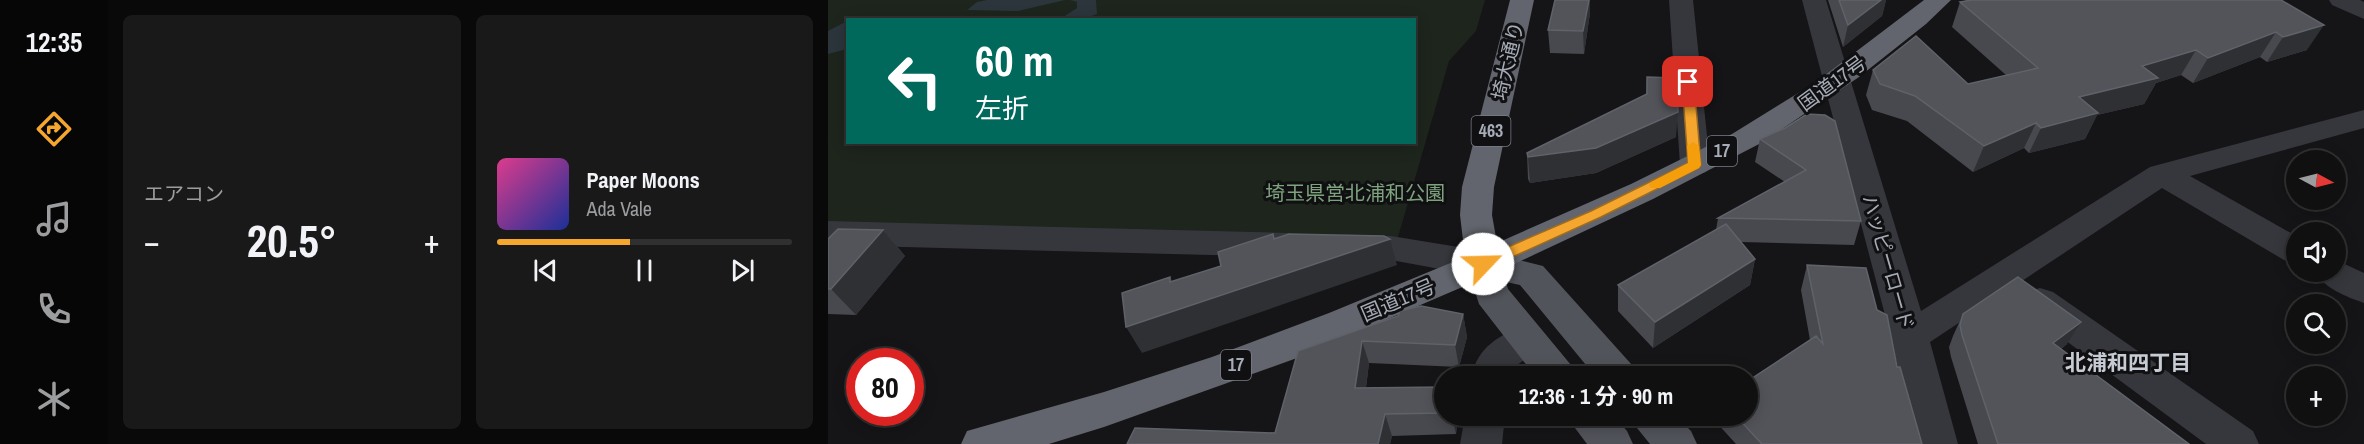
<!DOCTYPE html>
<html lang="ja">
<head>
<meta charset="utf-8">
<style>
	body { margin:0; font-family:"Archivo Narrow","Noto Sans JP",sans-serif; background:#19191a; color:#f1f3f6; height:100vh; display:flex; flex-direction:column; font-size:22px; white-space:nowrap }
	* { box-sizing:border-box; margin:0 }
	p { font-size:20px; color:#9c9d9f }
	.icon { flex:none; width:33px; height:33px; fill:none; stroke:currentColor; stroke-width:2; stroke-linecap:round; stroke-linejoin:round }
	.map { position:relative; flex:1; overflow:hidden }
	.drawer { display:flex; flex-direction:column; gap:15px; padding:15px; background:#090909; width:720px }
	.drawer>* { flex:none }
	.hud { position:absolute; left:18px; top:18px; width:570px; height:126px; border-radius:0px; box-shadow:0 3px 15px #0003,0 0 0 2px #303031; background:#00695c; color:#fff; overflow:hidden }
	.needle { width:39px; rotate:97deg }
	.buttons { position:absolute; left:1458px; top:150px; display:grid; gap:12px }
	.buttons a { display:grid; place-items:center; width:60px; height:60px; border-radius:50%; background:#101011; box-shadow:0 3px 15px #0003,0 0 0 2px #303031; font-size:30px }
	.speed { position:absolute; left:18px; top:348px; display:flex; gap:12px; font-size:30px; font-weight:700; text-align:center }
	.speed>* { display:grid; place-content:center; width:78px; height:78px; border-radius:50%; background:#101011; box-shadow:0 3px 15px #0003,0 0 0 2px #303031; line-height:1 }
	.speed .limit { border:9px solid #d22; background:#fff; color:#111 }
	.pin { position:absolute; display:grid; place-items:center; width:51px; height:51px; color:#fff; margin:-26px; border-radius:12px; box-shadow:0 3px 9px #0006 }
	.me { position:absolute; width:66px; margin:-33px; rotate:66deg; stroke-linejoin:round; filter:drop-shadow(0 0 4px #0008) }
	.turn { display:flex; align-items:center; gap:21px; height:126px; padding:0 30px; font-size:27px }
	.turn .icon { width:78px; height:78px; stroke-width:2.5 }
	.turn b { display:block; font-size:42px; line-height:51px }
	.big { font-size:45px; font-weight:700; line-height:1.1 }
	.drawer .widget { flex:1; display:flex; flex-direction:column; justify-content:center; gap:9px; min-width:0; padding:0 21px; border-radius:9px; background:#19191a }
	.song { display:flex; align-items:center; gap:18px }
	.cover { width:72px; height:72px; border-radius:9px; background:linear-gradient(135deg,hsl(330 70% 55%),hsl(230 70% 35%)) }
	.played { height:6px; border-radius:3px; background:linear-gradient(90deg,#f4a62f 45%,#303031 45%) }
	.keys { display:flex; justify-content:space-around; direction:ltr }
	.heat { display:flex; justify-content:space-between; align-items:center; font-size:33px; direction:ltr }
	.drawer .tiles { flex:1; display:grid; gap:15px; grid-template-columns:repeat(2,1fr) }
	.trip { position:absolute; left:606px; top:366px; width:324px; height:60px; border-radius:30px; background:#101011; box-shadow:0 3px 15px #0003,0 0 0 2px #303031; font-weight:700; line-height:60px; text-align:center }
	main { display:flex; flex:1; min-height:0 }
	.tab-bar { display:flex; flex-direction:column; width:108px; justify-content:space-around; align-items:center; background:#060607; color:#9c9d9f }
	.tab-bar .icon { width:42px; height:42px }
	.tab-bar .on { color:#f4a62f }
	.tab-bar b { font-size:27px; color:#f1f3f6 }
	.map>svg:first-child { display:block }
	.green { fill:#1d251d; fill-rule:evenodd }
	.water { fill:#2b353b }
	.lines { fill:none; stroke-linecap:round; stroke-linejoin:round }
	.minor { fill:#36373c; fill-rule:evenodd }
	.major { fill:#52545b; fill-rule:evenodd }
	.highway { fill:#62656d; fill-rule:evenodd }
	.wall { fill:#48494f }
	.shaded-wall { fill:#2f3034 }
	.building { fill:#52545a; stroke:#5f6269; stroke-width:1.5 }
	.route { fill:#f4a62f; stroke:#9f6c1f; stroke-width:1.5 }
	.slow { fill:#f59e0b }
	.labels { text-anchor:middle; stroke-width:6; stroke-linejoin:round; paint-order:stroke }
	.shield { fill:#101012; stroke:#797d86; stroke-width:1.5 }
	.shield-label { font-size:18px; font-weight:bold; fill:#a6acb7 }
	.street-label { font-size:20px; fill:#a6acb7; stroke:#101012 }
	.park-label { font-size:20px; fill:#7da27d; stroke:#101012 }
	.neighbourhood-label { font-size:21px; font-weight:bold; fill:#c7cbd3; stroke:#101012 }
</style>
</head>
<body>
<main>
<nav class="tab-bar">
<b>12:35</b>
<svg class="icon on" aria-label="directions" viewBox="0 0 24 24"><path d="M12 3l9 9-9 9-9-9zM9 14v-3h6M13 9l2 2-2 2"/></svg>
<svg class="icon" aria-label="music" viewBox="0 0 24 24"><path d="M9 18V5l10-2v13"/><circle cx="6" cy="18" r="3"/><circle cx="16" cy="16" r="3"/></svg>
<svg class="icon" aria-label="phone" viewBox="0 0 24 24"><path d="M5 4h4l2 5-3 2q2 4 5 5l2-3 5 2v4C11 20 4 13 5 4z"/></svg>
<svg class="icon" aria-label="climate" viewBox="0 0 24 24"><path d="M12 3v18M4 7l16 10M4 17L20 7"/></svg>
</nav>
<section class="drawer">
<div class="tiles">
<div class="widget"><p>エアコン</p>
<div class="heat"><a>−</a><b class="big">20.5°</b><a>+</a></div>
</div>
<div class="widget">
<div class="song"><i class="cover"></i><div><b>Paper Moons</b><p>Ada Vale</p></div></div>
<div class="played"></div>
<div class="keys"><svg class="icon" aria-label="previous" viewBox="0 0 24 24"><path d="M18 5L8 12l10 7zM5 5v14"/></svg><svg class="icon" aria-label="pause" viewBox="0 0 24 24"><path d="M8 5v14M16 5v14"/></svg><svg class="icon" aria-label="next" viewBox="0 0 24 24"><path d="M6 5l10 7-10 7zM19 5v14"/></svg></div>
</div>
</div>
</section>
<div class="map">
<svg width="1536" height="444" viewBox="0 0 1536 444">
	<rect width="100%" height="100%" fill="#151517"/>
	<path class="green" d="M0,0H657L648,31L621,61L568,244L0,226ZM20,20H586V142H20Z"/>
	<path class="water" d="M159,0H237L190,11L139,10L149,2Z
		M242,0H268L269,14L255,19H232L249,8V2Z
		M19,21V49L0,54V31Z"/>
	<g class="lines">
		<path class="minor" d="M841,0H865L882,165L878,172L867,175L856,172L852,165Z
			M974,0H998L1093,311L1322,167L1536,110V128L1362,176L1468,236V263L1456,260L1334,188L1102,342L1130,444H1088L1061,330Z
			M1501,0H1532L1536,2V19L1504,5Z
			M0,221L460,233L472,236L477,245L472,254L460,257L0,245Z
			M520,235L563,236L655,251L667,255L672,264L667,273L655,277L563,260L520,259L508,256L503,247L508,238Z
			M1508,260L1536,273V303C1519,297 1495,288 1488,272H1508Z
			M1212,288L1225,292L1425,431L1431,444H1378L1199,312L1194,302L1199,292Z
			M699,325L712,329L718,340C709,358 687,359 682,376H644C649,347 673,334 699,325Z
			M637,416H677L674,444H632Z"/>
		<path class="major" d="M655,251L715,266L804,365L809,376H767L692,285L678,282L680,289L743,365L748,376H707L651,304L638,264L643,255Z
			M741,416H786L799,431L805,444H759L747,428Z
			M803,416H848L863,431L869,444H822L809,428Z"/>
		<path class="highway" d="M682,0H706L666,187L664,215L669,243L803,184L904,134L988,82L1096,0H1123L1098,24L1031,77L935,142L825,199L667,273L469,358L276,427L221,444H133L139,431L276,392L384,357L501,313L637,257L632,215L634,187Z"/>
	</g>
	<path class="wall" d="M1000,0H1058L1054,16L1015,47Z
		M1138,0H1453L1479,50L1439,62L1432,57L1365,83L1353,75L1328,83L1316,104L1269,115L1257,139L1201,153L1196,148L1145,172L1079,121L1044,110L1038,95L1045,70L1140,84L1178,75L1124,27L1132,2L1137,1Z
		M762,13L756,54L722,53L720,30Z
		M819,77L848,137L768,173L702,183L700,179L699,153L818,94Z
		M957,128L1033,221L1026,245L913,242L927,259L922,285L825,348L790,311V285L888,230L890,218L957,182L927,162L932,139Z
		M55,230L77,256L28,315L0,314V239Z
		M979,265L1049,310L1094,444H908L888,422L890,416H920L982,340L973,290Z
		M635,314L639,337L631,367L541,363L538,388L616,387V416H630L628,434L564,436L562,444H299L447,433L470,351Z
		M1135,314L1239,344L1233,349L1361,444H1150L1123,357L1121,347L1125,336Z"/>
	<path class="shaded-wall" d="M761,0H762V13L756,54L755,31Z
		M1053,0H1058L1054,16L1015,47L1020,25Z
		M1496,25L1479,50L1439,62L1455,37Z
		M1448,32L1432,57L1365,83L1380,58Z
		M1368,50L1353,75L1328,83L1316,104L1269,115L1257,139L1201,153L1213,128L1251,97L1314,66Z
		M850,112L848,137L768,173L702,183L700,157Z
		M1208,123L1196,148L1145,172L1156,146Z
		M55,230L77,256L28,315L3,289Z
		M562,239L569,265L314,353L298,327L342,282V277L356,304Z
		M927,259L922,285L825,348L827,322Z
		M635,314L639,337L631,367L627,345Z
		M1253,322L1239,344L1212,365L1225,343Z
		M534,341L541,363L535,410L527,388Z
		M557,414L564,436L562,444H550Z
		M624,416H630L628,434Z"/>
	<path class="building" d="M727,0H761L755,31L720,30Z
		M1011,0H1053L1020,25Z
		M1144,0H1453L1496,25L1455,37L1448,32L1380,58L1368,50L1314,66L1330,78L1251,97L1270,113L1213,128L1208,123L1156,146L1087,96L1052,84L1045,70L1088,36L1140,84L1210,68L1132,2Z
		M819,77L848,78L850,112L768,148L700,157L699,153L819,94Z
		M979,114L997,115L1007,121L1033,221L890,218L978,170L932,139L957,128Z
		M898,224L927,259L827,322L790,285Z
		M10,229L55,230L3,289H0V239Z
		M445,234L446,239L461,234L556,236L562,239L298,327L294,293L342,277V282L393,266L390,252Z
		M979,265L1038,268L1049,310L1059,315L1069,367H1072L1094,444H934L908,416H920V381L988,336L995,344Z
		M1190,277L1253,322L1225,343L1361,444H1170L1134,335L1132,325L1135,314Z
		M593,306L635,314L627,345L534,341L527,388L616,387V413L557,414L550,444H299L307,428L447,433L470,351L570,316L572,311Z"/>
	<path class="route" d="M860,79L866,82L873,165L871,168L773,217L660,268H650L648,264L650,260L763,211L860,163L854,82Z"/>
	<path class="slow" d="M865,142L871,146L873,165L871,168L832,188H823L821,185L823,182L860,163L859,146Z"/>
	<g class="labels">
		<g class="shield">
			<rect x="643.5" y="116" width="39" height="30" rx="4.5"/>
			<rect x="879" y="136" width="30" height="30" rx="4.5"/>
			<rect x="393" y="350" width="30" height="30" rx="4.5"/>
		</g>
		<g class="shield-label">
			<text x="663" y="137">463</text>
			<text x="894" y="157">17</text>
			<text x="408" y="371">17</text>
		</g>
		<g class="street-label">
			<text transform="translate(680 61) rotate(-77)" y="7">埼大通り</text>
			<text transform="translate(1004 83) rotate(-36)" y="7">国道17号</text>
			<text transform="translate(1060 262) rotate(74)" y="7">ハッピーロード</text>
			<text transform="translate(570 300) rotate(-23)" y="7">国道17号</text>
		</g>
		<g class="park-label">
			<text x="527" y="200">埼玉県営北浦和公園</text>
		</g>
		<g class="neighbourhood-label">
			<text x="1300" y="370">北浦和四丁目</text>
		</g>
	</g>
</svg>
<div class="buttons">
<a><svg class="needle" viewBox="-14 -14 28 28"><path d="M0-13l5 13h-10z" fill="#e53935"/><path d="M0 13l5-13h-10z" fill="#9c9d9f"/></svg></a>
<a><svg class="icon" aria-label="sound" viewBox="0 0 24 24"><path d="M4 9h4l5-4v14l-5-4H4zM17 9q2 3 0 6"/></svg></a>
<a><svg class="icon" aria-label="search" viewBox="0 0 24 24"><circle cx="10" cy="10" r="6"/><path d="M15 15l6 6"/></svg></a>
<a>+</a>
</div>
<div class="speed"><div class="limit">80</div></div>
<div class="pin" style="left:860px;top:82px;background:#d93025"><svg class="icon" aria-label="arrive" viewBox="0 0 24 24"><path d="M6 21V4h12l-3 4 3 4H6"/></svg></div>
<svg class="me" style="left:655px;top:264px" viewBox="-20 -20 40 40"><circle r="19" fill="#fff"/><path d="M0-13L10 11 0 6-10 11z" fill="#f4a62f"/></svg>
<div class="trip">12:36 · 1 分 · 90 m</div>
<div class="hud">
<div class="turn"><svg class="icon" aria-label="left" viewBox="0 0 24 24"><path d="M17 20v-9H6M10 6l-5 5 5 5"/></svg><div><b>60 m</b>左折</div></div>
</div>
</div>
</main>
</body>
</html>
